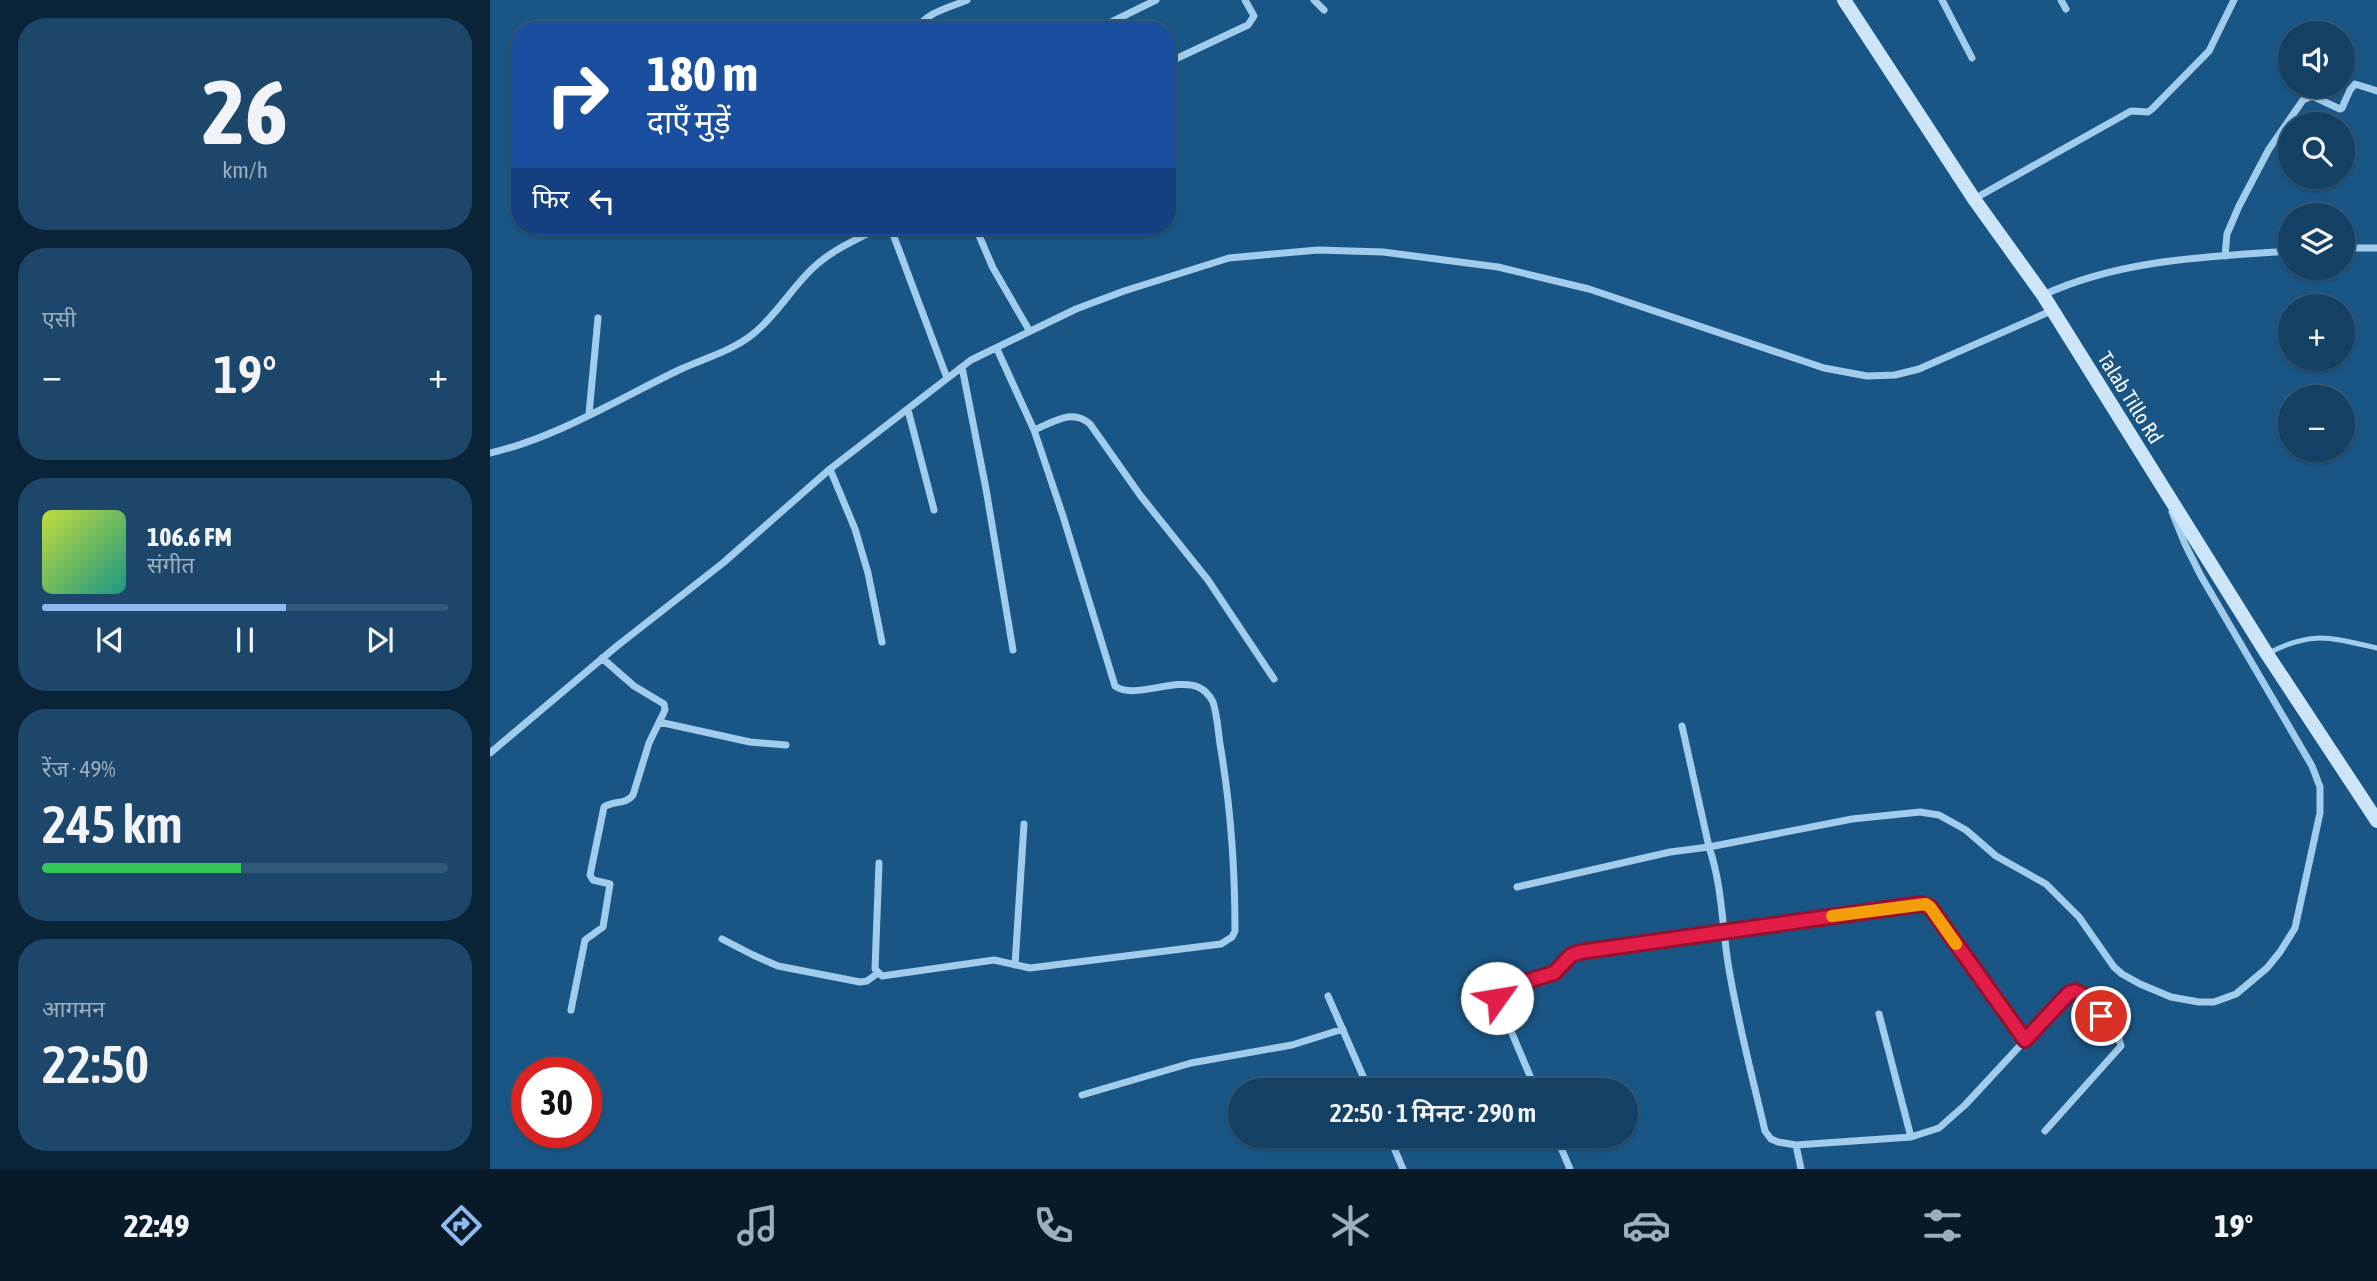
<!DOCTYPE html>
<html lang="hi">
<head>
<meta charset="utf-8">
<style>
	body { margin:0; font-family:"Asap Condensed","Noto Sans Devanagari",sans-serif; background:#1d476a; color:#f1f3f6; height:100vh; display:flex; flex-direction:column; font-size:26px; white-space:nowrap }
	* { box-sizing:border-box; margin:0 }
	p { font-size:23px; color:#9dafbf }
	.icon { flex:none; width:38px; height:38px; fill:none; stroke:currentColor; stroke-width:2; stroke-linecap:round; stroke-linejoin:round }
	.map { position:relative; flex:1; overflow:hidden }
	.sheet { display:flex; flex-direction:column; gap:18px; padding:18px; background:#0b2337; width:490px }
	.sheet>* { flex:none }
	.banner { position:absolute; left:21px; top:21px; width:665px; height:214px; border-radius:28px; box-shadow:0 2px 5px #0004,0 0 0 2px #335978; background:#1a4fa0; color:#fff; overflow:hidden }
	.tools { position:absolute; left:1788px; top:21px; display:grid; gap:14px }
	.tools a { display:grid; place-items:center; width:77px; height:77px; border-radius:50%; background:#144064; box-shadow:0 2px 5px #0004,0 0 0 2px #335978; font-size:35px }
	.speed { position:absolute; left:21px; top:1057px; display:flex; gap:14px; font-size:35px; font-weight:700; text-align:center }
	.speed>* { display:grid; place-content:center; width:91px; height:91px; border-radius:50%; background:#144064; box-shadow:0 2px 5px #0004,0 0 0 2px #335978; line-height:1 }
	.speed .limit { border:10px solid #d22; background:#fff; color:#111 }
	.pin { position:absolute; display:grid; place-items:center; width:60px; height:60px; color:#fff; margin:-30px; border:4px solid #fff; border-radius:50%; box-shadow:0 2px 7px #0007 }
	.me { position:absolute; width:77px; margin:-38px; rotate:58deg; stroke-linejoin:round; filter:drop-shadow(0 0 5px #0008) }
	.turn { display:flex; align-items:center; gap:24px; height:147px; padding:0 21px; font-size:32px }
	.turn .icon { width:91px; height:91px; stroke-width:2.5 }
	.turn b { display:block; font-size:49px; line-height:60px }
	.then { display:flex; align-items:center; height:66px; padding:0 21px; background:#0003; gap:14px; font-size:26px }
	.big { font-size:52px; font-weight:600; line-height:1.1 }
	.sheet .card { flex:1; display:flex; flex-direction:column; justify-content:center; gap:10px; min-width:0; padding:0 24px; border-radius:28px; background:#1d476a }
	.sheet .dial { align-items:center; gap:0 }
	.dial b { font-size:91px; line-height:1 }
	.song { display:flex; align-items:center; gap:21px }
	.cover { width:84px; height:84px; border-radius:10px; background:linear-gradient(135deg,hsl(70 70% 55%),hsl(170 70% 35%)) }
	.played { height:7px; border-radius:4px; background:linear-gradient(90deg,#90b9f0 60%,#335978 60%) }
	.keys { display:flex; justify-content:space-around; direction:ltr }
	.heat { display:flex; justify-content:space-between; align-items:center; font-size:38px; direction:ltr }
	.charge { height:10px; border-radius:5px; background:linear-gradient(90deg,#34c759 49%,#335978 0) }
	.trip { position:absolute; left:738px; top:1078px; width:410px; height:70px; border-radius:35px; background:#144064; box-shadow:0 2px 5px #0004,0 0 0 2px #335978; font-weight:600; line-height:70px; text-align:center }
	.tab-bar { display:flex; height:112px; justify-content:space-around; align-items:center; background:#081a28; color:#9dafbf }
	.tab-bar .icon { width:49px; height:49px }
	.tab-bar .current { color:#90b9f0 }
	.tab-bar b { font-size:32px; color:#f1f3f6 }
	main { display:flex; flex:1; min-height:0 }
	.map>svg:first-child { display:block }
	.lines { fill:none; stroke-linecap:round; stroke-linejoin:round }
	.lane { stroke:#a1cceb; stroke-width:5 }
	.street { stroke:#a1cceb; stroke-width:7 }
	.secondary { stroke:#cde5f8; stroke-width:14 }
	.route-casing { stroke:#92132f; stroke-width:18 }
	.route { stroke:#e11d48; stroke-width:12 }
	.slow { stroke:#f59e0b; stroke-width:12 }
	.labels { text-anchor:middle; stroke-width:7; stroke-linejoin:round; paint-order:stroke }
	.street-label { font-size:21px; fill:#fff; stroke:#1a5685 }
</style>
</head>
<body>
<main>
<section class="sheet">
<div class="card dial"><b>26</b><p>km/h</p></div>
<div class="card"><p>एसी</p>
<div class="heat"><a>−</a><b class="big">19°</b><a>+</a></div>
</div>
<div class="card">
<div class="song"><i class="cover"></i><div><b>106.6 FM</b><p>संगीत</p></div></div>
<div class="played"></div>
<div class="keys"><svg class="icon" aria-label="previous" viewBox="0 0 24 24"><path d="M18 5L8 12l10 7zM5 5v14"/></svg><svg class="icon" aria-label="pause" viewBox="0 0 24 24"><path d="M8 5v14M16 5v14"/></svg><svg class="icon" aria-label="next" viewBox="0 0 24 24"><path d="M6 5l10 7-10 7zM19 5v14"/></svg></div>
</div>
<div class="card"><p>रेंज · 49%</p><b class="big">245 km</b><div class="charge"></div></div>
<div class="card"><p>आगमन</p><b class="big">22:50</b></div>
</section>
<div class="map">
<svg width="1887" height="1169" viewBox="0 0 1887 1169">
	<rect width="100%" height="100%" fill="#1a5685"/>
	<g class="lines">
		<path class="lane" d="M1779,653C1822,630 1842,638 1887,648"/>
		<path class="street" d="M824,0L834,10
			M1452,0L1482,58
			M1571,0L1576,9
			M426,30C436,12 459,8 477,0
			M605,30L666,0
			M677,63L758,25L764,16L755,0
			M1484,199L1641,111L1658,112L1662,109L1719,51L1744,0
			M400,226L457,378
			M485,226L503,268L539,330
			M1853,248H1887
			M1735,256L1737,234L1749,206L1779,149L1813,100L1822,96L1850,109L1852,108L1860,90L1865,84L1887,91
			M1553,295C1631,259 1716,257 1801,251
			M472,367L496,489L523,650
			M418,410L444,510
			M99,414L108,318
			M544,430C564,422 582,408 600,424L650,495L718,580L784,679
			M0,453C66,438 130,398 191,369C215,358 242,351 263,334C287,315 302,287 324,267C343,249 370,238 393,226
			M340,469L365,529L378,573L392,642
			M169,722L260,742L296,745
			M1192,726L1219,847C1232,885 1232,924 1238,963C1247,1020 1262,1075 1275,1131L1281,1139L1288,1142L1306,1145L1421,1137L1449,1128L1475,1105L1579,993L1589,992L1628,1036L1631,1046L1555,1131
			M0,753L127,646L233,563L340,469L481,360L586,309L634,291L739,258L828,250L893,252L1008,267L1099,289L1334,368L1377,376L1405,375L1429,369L1561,311
			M389,863L385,969L392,976L504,960L540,968L731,944L742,937L745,931C745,871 741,810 731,750C728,735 728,717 723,702C720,696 715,690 708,687C685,677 643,700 625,686L573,516L544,430L507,349
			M1027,887L1180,852L1219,847L1362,819L1430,812L1449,815L1476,830L1506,856L1556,884L1589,917L1624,967L1632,974L1650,984L1681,997L1709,1002H1724L1746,994L1777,968L1790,952L1805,928L1830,813V787L1822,766L1711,576L1695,544L1682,512
			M232,939L263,955L288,966L370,982L377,981L388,973
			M525,965L534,824
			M838,996L879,1090
			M81,1010L95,940L113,927L120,884L103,880L100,875L114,807C123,800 136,805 143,795L159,743L175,710L174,704L144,686L112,658
			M1389,1014L1421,1137
			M1046,1090L1007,998L1009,991L1015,986L1064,973L1081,955L1090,952L1431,904L1440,907L1535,1040
			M592,1095L701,1063L802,1045L853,1029
			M899,1136L913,1169
			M1066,1136L1080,1169
			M1306,1145L1311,1169"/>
		<path class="secondary" d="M1354,0L1484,199L1553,295L1777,654L1887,821"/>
	</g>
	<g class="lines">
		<g class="route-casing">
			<path id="route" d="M1007,998L1011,989L1064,973L1081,955L1090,952L1431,904L1440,907L1535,1040L1579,993L1585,991L1593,995L1611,1016"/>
		</g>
		<use href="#route" class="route"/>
		<path class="slow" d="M1342,916L1436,904L1440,907L1466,944"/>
	</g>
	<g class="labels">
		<g class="street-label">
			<text transform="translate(1640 398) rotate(58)" y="7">Talab Tillo Rd</text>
		</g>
	</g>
</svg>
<div class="tools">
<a><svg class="icon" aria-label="sound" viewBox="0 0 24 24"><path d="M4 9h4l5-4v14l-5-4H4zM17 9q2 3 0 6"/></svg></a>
<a><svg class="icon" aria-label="search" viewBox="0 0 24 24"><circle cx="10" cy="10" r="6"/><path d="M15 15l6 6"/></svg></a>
<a><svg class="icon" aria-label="layers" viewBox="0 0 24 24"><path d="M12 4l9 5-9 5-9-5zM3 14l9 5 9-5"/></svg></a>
<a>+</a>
<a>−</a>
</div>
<div class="speed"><div class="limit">30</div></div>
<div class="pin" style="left:1611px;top:1016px;background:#d93025"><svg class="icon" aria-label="arrive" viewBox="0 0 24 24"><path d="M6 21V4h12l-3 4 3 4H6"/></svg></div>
<svg class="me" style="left:1007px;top:998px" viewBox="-20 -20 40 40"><circle r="19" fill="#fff"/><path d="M0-13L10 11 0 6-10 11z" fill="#e11d48"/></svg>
<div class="trip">22:50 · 1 मिनट · 290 m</div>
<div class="banner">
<div class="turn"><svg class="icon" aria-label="right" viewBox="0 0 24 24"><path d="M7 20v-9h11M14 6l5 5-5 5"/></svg><div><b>180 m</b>दाएँ मुड़ें</div></div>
<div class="then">फिर<svg class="icon" aria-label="left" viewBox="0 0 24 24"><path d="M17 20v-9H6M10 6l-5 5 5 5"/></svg></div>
</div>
</div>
</main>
<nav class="tab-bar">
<b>22:49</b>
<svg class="icon current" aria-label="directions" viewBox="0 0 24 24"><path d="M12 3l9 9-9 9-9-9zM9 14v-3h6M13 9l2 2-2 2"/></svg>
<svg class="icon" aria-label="music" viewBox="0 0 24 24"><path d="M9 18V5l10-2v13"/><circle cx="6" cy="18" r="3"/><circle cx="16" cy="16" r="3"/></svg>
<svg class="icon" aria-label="phone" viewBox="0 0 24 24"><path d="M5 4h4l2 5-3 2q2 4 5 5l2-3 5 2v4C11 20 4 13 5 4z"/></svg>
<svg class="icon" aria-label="climate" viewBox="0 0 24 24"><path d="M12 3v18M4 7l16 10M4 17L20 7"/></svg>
<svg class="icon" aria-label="car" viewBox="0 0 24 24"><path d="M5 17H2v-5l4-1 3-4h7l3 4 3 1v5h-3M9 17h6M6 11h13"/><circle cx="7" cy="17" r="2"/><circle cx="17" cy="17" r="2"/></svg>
<svg class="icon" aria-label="filters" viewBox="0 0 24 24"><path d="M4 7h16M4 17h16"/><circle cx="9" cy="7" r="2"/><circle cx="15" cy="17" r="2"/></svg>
<b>19°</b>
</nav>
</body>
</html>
